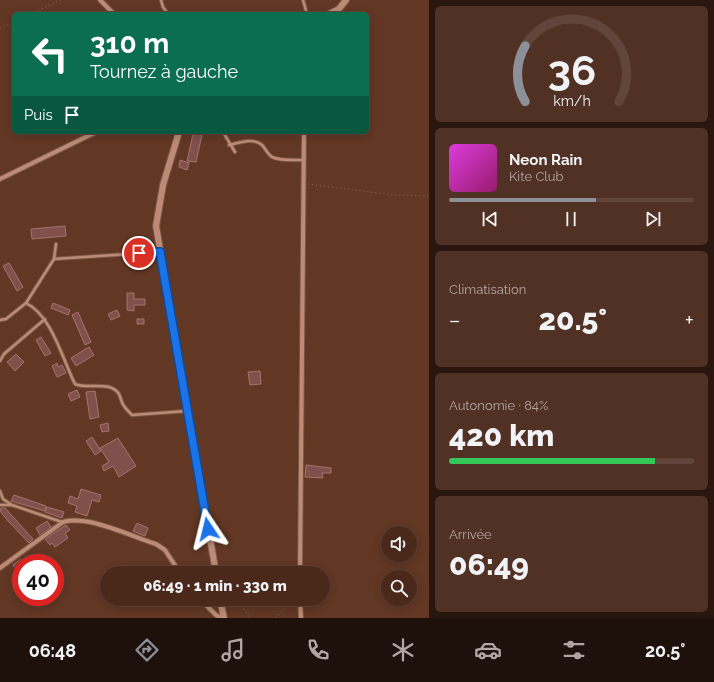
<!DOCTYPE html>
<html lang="fr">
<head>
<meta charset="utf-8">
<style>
	body { margin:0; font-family:Raleway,sans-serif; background:#513124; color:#f1f3f6; height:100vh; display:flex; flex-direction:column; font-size:15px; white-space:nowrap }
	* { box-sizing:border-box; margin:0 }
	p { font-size:13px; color:#b2a6a3 }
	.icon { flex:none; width:22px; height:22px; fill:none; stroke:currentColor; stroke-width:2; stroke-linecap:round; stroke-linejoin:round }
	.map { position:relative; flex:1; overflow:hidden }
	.drawer { display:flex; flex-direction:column; gap:6px; padding:6px; background:#29170f; width:285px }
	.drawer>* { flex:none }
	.banner { position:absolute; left:12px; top:12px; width:357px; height:122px; border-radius:6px; box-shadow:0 2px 10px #0003,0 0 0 1px #61453a; background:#0b6e4f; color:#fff; overflow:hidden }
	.fabs { position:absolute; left:381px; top:526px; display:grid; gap:8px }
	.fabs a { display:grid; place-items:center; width:36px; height:36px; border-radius:50%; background:#4a291b; box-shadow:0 2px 10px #0003,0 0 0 1px #61453a; font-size:20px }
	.speed { position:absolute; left:12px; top:554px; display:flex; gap:8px; font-size:20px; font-weight:700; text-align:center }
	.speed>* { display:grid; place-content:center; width:52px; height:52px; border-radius:50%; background:#4a291b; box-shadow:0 2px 10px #0003,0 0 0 1px #61453a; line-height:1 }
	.speed .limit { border:6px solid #d22; background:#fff; color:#111 }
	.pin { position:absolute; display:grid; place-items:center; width:34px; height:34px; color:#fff; margin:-17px; border:2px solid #fff; border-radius:50%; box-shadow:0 1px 4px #0007 }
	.me { position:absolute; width:44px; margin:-22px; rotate:350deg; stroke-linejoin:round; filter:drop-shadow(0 0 3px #0008) }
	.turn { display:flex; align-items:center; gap:14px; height:84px; padding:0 12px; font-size:18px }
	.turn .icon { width:52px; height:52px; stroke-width:2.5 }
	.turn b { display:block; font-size:28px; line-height:34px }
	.then { display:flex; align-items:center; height:38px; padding:0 12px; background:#0003; gap:8px; font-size:15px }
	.big { font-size:30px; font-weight:800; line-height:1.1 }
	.drawer .tile { flex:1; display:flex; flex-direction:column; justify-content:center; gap:6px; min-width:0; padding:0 14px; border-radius:6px; background:#513124 }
	.drawer .dial { align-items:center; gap:0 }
	.dial svg { height:104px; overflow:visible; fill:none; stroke:#61453a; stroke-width:7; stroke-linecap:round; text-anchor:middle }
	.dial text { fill:#f1f3f6; stroke:none }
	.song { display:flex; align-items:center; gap:12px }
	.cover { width:48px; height:48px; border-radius:6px; background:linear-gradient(135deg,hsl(300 70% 55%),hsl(320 70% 35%)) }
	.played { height:4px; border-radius:2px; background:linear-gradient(90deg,#8c9099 60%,#61453a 60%) }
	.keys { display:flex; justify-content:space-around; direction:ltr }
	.heat { display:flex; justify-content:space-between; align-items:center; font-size:22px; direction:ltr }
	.charge { height:6px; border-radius:3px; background:linear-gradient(90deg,#34c759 84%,#61453a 0) }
	.trip { position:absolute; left:100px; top:566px; width:230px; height:40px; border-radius:20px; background:#4a291b; box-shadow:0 2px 10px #0003,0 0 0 1px #61453a; font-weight:800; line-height:40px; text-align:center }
	.menu { display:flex; height:64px; justify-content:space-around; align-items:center; background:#1e100b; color:#b2a6a3 }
	.menu .icon { width:28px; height:28px }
	.menu .current { color:#8c9099 }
	.menu b { font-size:18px; color:#f1f3f6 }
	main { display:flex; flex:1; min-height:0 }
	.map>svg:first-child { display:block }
	.building { fill:#82504c; stroke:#a7716d }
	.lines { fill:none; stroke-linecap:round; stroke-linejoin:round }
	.service-casing { stroke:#795645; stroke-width:4.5 }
	.minor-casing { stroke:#795645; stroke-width:6 }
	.tertiary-casing { stroke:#795645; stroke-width:8 }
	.path { stroke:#926d5c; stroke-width:1; stroke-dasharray:1 3; stroke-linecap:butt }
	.service { stroke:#bd8b75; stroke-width:2.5 }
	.minor { stroke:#bd8b75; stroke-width:4 }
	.tertiary { stroke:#bd8b75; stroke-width:6 }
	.route-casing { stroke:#114b97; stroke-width:10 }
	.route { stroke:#1a73e8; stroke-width:7 }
</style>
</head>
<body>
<main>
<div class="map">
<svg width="429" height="618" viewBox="0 0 429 618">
	<rect width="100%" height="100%" fill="#623724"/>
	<path class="building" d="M193,134L202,135L196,162L187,161Z
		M180,160L189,163L187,170L179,167Z
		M65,226L66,236L32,239L31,229Z
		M9,263L23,287L17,291L3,266Z
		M127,293H134V299H145V305H134V311L127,310Z
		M53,303L70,310L68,315L51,308Z
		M117,310L120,316L111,320L108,314Z
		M78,312L91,342L85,345L72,315Z
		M137,319H144V324H137Z
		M41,337L51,353L45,356L36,340Z
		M89,347L94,355L76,366L71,358Z
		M16,354L24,362L15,371L7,362Z
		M57,363L58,367L62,365L66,373L57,377L52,366Z
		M260,371L261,384L250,385L248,372Z
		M77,390L80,397L71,401L68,394Z
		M95,391L99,417L90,419L86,392Z
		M108,423L109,431L102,432L100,425Z
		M92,437L101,451L95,455L86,441Z
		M118,438L136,466L119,477L113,466L104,471L102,466L109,462L100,448Z
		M306,465L331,468V473H322L323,478L305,477Z
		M81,489L101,495L99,502L92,500L87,516L75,512L77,506L68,503L70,496L78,499Z
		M14,495L46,506L45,511L11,501Z
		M47,507L64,512L62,518L45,512Z
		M1,508H5L33,539L29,543L8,521L0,511Z
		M47,521L51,527L40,535L36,528Z
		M137,523L148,528L145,536L133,531Z
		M66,525L70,530L65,533L68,538L55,547L52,543L50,545L45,539Z
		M21,559V577L13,565Z"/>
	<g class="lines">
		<g class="service-casing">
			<path id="service" d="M161,0L163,7L168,14
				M303,0L307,14
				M223,132L235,152
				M229,145C239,143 253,137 262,145C266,149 267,154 272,157C281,161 293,160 303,160
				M54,259L159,252
				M26,303C52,316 62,358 75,384C88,390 110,380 119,394C121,398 121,402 124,406C126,409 129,412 132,415L187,411
				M0,320L6,319L26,303L54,259L56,244
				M0,361L4,354L45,319
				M0,491L3,499L12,505L62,522
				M0,505H11"/>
		</g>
		<g class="minor-casing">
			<path id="minor" d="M100,0L114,14
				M0,179L96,132
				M0,568L63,522C89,515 130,536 156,544L165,550L180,573
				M300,573L304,132
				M200,599L216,615L221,618
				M300,599L301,618"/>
		</g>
		<g class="tertiary-casing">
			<path id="tertiary" d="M329,14L339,9L346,0
				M179,132L163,185L156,226L216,573
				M220,599L224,618"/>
		</g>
		<path class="path" d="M31,14L61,0
			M0,28L14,22
			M308,184L393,195L429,196
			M237,599L250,618
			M276,618L292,599"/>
		<use href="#service" class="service"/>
		<use href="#minor" class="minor"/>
		<use href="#tertiary" class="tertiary"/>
	</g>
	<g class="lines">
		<g class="route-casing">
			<path id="route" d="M139,253L160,252L208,529"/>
		</g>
		<use href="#route" class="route"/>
	</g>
</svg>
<div class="fabs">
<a><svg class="icon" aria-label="sound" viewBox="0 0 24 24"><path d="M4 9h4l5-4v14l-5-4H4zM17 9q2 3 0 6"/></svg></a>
<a><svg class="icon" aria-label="search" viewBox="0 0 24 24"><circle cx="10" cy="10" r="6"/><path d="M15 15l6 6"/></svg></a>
</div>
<div class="speed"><div class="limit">40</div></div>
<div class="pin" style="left:139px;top:253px;background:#d93025"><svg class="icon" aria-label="arrive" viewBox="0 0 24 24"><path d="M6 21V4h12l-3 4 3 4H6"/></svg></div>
<svg class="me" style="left:208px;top:529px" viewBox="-20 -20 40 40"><path d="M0-17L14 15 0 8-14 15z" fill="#1a73e8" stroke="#fff" stroke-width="4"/></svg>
<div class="trip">06:49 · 1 min · 330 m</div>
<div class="banner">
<div class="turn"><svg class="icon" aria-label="left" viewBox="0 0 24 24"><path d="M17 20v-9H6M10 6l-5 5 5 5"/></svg><div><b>310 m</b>Tournez à gauche</div></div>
<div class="then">Puis<svg class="icon" aria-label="arrive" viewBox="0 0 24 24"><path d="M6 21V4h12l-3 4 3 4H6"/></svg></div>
</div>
</div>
<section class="drawer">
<div class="tile dial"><svg viewBox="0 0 100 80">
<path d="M14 69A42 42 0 1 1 86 69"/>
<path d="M14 69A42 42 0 0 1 14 26" stroke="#8c9099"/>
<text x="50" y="56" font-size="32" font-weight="700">36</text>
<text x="50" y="72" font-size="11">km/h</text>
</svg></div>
<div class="tile">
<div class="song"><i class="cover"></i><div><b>Neon Rain</b><p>Kite Club</p></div></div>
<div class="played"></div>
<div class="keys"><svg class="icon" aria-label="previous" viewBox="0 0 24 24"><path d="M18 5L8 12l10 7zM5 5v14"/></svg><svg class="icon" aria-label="pause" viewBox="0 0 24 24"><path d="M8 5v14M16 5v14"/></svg><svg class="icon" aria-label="next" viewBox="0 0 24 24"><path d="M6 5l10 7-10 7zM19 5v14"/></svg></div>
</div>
<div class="tile"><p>Climatisation</p>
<div class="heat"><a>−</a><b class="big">20.5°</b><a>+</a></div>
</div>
<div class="tile"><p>Autonomie · 84%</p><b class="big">420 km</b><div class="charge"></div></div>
<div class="tile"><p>Arrivée</p><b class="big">06:49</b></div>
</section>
</main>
<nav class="menu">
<b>06:48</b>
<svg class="icon current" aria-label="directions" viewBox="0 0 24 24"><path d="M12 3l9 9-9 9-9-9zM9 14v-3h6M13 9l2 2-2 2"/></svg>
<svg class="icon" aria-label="music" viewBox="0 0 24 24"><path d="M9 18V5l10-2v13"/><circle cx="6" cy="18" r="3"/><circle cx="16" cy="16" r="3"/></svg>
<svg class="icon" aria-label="phone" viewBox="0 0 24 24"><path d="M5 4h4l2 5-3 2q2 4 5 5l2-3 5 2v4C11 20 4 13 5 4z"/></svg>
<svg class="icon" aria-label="climate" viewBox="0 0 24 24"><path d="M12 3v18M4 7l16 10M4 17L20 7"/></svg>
<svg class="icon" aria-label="car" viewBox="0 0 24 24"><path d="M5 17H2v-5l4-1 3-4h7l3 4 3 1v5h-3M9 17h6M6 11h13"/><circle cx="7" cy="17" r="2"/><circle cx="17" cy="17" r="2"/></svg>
<svg class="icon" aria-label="filters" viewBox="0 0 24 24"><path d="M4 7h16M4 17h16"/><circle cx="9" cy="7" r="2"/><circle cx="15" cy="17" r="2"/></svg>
<b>20.5°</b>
</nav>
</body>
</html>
